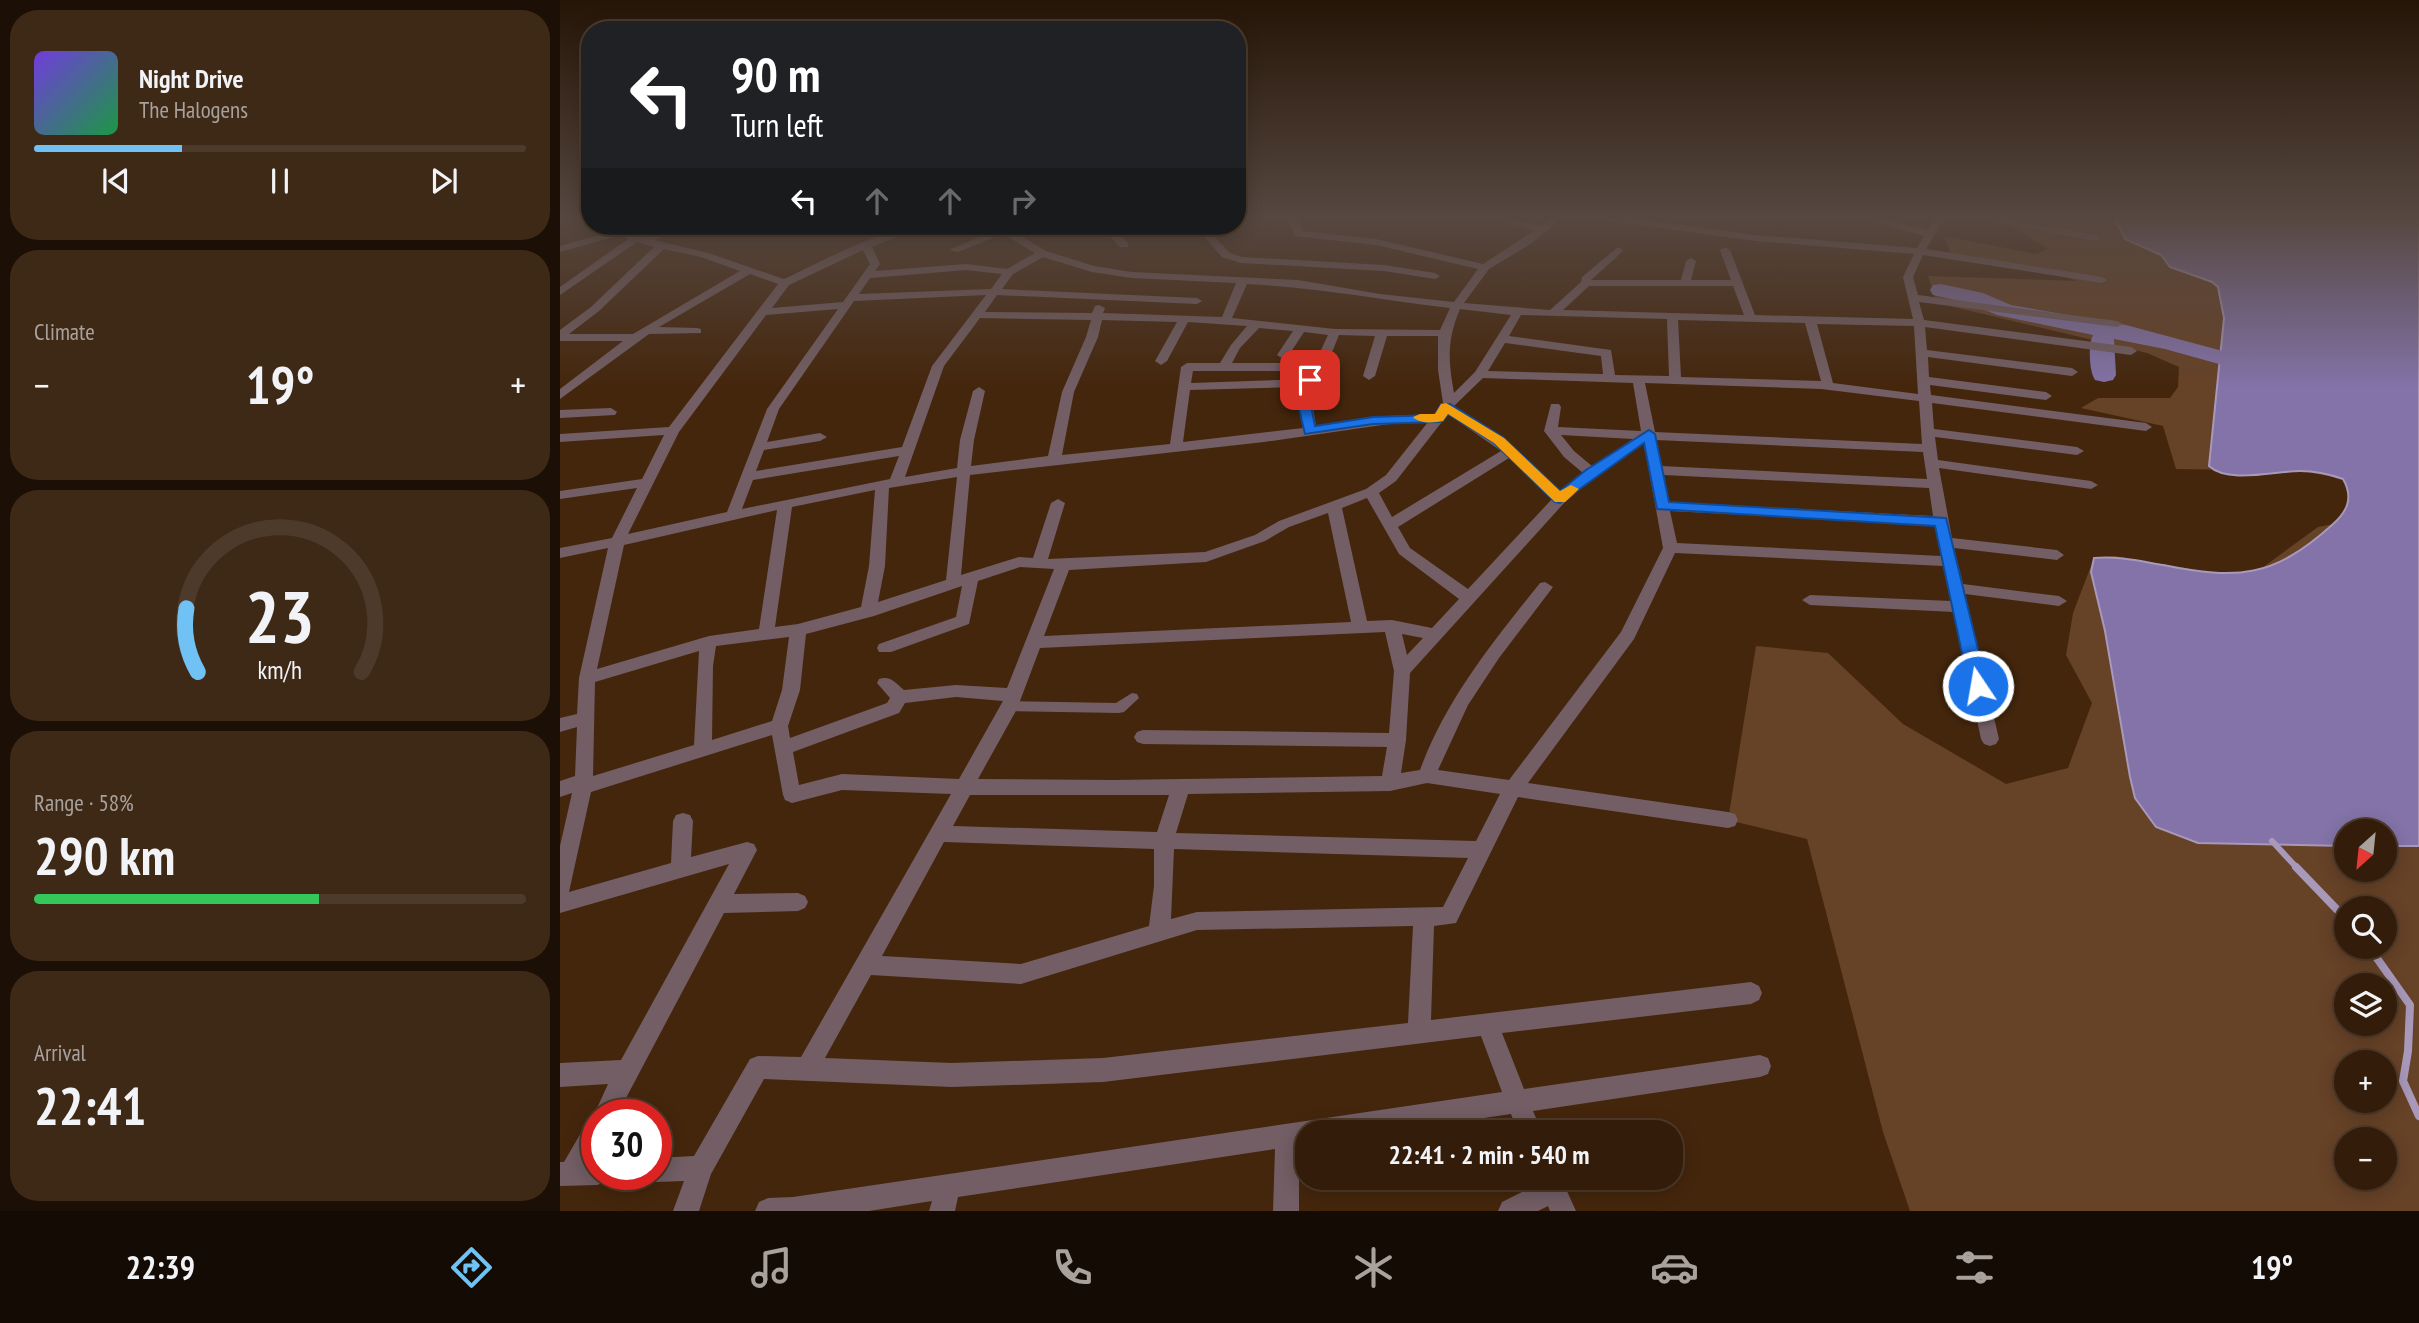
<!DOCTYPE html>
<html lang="en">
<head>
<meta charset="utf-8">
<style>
	body { margin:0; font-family:"PT Sans Narrow",sans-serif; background:#3e2917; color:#f1f3f6; height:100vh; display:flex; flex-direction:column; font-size:26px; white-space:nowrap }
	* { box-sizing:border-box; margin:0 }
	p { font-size:23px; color:#a9a19c }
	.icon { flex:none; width:38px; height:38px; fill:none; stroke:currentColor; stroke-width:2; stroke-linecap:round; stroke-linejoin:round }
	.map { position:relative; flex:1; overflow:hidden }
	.drawer { display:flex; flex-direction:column; gap:10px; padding:10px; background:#1c0f05; width:560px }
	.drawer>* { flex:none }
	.top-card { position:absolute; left:21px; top:21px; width:665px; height:214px; border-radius:28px; box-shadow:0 4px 18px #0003,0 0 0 2px #4e3a2a; background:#202124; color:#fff; overflow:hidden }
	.needle { width:46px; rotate:207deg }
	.controls { position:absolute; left:1774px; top:819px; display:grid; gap:14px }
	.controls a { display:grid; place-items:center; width:63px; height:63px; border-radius:50%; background:#331c09; box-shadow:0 4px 18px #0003,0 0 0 2px #4e3a2a; font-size:35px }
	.speed { position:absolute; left:21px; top:1099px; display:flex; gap:14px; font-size:35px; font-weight:700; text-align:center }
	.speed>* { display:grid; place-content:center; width:91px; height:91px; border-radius:50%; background:#331c09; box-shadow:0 4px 18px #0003,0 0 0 2px #4e3a2a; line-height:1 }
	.speed .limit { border:10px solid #d22; background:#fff; color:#111 }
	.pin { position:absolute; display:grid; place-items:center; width:60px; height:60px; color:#fff; margin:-30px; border-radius:14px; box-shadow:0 4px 10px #0006 }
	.me { position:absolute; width:77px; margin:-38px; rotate:348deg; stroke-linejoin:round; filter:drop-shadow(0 0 5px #0008) }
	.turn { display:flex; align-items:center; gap:24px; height:147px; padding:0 35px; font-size:32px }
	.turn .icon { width:91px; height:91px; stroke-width:2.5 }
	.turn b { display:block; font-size:49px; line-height:60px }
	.lanes { display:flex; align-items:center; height:66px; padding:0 35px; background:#0003; justify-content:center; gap:35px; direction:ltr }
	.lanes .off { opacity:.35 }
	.big { font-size:52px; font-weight:800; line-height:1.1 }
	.drawer .widget { flex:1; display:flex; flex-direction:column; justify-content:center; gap:10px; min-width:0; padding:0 24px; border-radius:28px; background:#3e2917 }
	.drawer .dial { align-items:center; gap:0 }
	.dial svg { height:182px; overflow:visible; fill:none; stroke:#4e3a2a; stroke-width:7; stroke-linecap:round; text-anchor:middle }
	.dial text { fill:#f1f3f6; stroke:none }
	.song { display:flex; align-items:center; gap:21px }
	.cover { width:84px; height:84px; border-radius:10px; background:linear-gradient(135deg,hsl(260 70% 55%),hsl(140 70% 35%)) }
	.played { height:7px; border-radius:4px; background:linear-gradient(90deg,#70c1f4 30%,#4e3a2a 30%) }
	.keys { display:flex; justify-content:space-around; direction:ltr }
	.heat { display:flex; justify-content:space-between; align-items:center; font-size:38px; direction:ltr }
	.charge { height:10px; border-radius:5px; background:linear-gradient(90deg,#34c759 58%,#4e3a2a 0) }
	.trip { position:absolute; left:735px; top:1120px; width:388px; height:70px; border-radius:28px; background:#331c09; box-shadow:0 4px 18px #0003,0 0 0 2px #4e3a2a; font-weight:800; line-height:70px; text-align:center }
	.tabs { display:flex; height:112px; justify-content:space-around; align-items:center; background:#140b04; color:#a9a19c }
	.tabs .icon { width:49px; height:49px }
	.tabs .current { color:#70c1f4 }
	.tabs b { font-size:32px; color:#f1f3f6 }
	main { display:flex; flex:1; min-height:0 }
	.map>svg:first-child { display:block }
	.green { fill:#664227; fill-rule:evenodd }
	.water { fill:#8373a8; stroke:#a898ba; stroke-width:2 }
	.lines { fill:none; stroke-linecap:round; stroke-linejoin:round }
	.stream-far1 { stroke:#a898ba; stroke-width:6 }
	.stream { stroke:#a898ba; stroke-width:8 }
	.river { fill:#8373a8; fill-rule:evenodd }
	.pedestrian { fill:#725e64; fill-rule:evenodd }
	.minor { fill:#725e64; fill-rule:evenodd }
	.route { fill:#1a73e8; stroke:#114b97; stroke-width:2 }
	.slow { fill:#f59e0b }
</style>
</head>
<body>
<main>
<section class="drawer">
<div class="widget">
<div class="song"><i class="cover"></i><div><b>Night Drive</b><p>The Halogens</p></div></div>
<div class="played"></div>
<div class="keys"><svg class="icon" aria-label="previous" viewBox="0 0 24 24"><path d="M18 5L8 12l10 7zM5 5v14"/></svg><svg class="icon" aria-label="pause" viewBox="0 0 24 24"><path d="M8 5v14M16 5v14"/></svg><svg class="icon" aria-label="next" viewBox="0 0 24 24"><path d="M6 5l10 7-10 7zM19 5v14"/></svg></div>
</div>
<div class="widget"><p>Climate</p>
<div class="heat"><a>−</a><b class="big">19°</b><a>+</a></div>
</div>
<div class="widget dial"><svg viewBox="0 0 100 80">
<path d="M14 69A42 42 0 1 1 86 69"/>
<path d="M14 69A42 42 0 0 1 9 41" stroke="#70c1f4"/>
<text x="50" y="56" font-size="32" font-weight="700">23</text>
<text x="50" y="72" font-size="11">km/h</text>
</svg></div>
<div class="widget"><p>Range · 58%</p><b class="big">290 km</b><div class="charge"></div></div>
<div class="widget"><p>Arrival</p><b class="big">22:41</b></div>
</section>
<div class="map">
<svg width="1859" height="1211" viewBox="0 0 1859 1211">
	<rect width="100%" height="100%" fill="#44260c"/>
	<path class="green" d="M1438,218H1859L1783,479L1742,471L1616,469L1603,426L1521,408L1538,398H1610L1618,387L1619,367L1587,353L1377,303L1368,276L1517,281L1479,268L1392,257L1384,236L1475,254L1488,249Z
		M1859,508V1211H1350L1323,1132L1247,839L1168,820L1196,646L1268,653L1343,724L1446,784L1508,768L1532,703L1506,655L1513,613L1534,558L1555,556L1665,575L1695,573L1758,527ZM1787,831H1825V870H1787ZM1787,908H1825V947H1787ZM1787,985H1825V1024H1787ZM1787,1062H1825V1101H1787ZM1787,1139H1825V1178H1787Z"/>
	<path class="water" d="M1554,218H1859V846H1825V831H1787V846L1638,843L1596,827L1575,798L1570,777L1545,631L1531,572L1534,558C1558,556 1579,561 1603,565C1678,580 1713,578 1772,525C1787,512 1794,498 1783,479C1769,474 1755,471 1740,471C1715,471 1668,484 1649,466L1664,318L1658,287L1652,282L1610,267L1601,255L1565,239Z"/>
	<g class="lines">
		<path class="stream-far1" d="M1712,841L1738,869"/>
		<path class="stream" d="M1736,867L1787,920
			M1809,947L1850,1005L1848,1051L1843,1081L1859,1116"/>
		<path class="river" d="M1381,284L1423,293L1451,305L1566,325L1711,364L1714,369L1711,374L1702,376L1605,349L1554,339L1556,375L1553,380L1544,382L1535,380C1529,371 1528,345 1533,335L1437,315L1408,303L1373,295L1370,290L1373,285Z"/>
		<path class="pedestrian" d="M572,693L577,694L579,698L564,712L559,713L449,711L444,710L442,706L444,702L449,701L556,703Z"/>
		<path class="minor" d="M727,218H737L743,231L816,239L923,264L975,230L927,218H945L981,226L991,218H1002L972,243L929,269L904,303L990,310L1021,282L1022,277L1058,247L1063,250L1062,252L1031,280H1121L1126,261L1131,258L1136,261L1131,280H1171L1160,250L1165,247L1170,250L1195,315L1353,319L1343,277L1354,254L1196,241L1048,221L1043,218H1069L1196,235L1357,248L1364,236L1299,218H1318L1368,230L1375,218H1385L1366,249L1542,277L1547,280L1542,283L1363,255L1353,277L1358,295L1557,321L1563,324L1557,327L1359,302L1364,320L1571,347L1577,351L1571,355L1365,327L1367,350L1512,368L1518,372L1512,376L1368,357L1369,377L1486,392L1492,396L1486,400L1370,385L1371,395L1586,423L1592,427L1586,431L1372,403L1374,429L1517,447L1524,451L1517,455L1375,437L1378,460L1531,481L1538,485L1531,489L1379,468L1392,538L1497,550L1504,555L1497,560L1394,548L1403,584L1499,596L1507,601L1499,606L1405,594L1439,739L1436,744L1430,746L1424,744L1421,739L1394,612L1250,605L1242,600L1250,595L1391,601L1383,566L1115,553L1074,639L968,783L1168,812L1175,814L1178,820L1175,826L1168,828L958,797L896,923L874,926L871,1020L1191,982L1199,986L1202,993L1199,1000L1191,1004L942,1033L964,1089L1200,1055L1208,1058L1211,1066L1208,1074L1200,1077L973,1111L982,1132H958L951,1114L829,1132H747V1144L739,1145V1211H713L715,1149L398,1197L395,1211H369L372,1201L309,1211H195L199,1202L208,1198L233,1197L942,1092L921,1036L543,1082L392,1087L204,1079L151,1174L139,1211H113L124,1181L96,1182L87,1179L85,1174H96V1158L134,1156L190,1059L198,1056L241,1057L391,794L282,790L232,803L225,800L223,795L212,735L31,792L9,892L111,863L113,821L116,815L123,813L130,815L133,821L131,857L187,842L194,844L197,850L174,894L238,893L245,896L248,902L245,908L238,911L164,913L57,1115H37V1151L32,1161H37V1174H49L46,1182L37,1185L0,1186V1162H4L29,1119L33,1117L48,1084L0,1087V1063L61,1060L169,864L0,913V846L12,793L0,797V781L15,776L17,727L0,732V718L17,714L19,678L48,548L0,558V548L52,538L77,488L0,499V491L82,479L104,435L0,442V434L109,427L218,284L190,274L99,327L137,328L141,329V333L89,334L0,399V389L63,341H0V330L31,307L94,247L77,242L0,295V287L68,239L60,235L0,252V246L53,231L47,226L63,228L85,226L70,232L82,238L121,226H135L94,240L148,253L224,279C257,264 330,224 363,226L312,247L320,264L315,271L406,264L447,269L475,253L443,234L398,252L389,250L436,230L432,226H444L486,251L534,266L572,272L738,280L820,294L894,302L918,269L816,245L735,236ZM104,249L141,257L180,271L73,334H9L39,311ZM303,250L310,264L283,302L212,308L229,285ZM483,257L532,272L572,278L676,283L662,317L543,313L545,308L539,305L535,306L532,313L425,312L437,295L637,304L642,301L637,298L442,289L453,274ZM406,270L442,274L431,289L299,294L310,278ZM687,284C755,287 822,300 890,308L880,330L775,329L672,318ZM1029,286H1173L1184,315L1003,310ZM426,295L372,366L342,447L196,471L204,450L260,441L267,437L260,433L207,442L219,409L294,301ZM278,309L207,409L167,512L68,534L119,432L206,315ZM900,309L951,315L915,372L894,393C888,359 887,340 900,309ZM961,315L1107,319L1109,376L1055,375L1051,350L949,336ZM420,318L531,320L526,337L502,392L488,456L411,466L414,440L425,391L419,387L413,391L400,440L397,468L345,477L384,366ZM542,320L617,322L595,361L601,365L607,361L628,322L687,326L671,345L660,363H627L621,367L610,444L502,455L514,392L538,337ZM1118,320L1245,323L1261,381L1121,377ZM1257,324L1354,326L1358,394L1273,383ZM699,328L733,331L717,355L723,359L727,358L744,332L768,335L755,363H672L680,348ZM779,335L815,336L803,376L809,380L815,376L827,336H878V370L883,403L874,414L829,416L756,426L750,389L766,367ZM945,343L1041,356L1043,374L928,371ZM633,371H752L745,379L631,383ZM923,378L1073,383L1081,431L998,427L1001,407L999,404H991L984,431L1004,457L1023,473L1000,492L944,438L894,406ZM1085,383L1261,389L1359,401L1362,444L1095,432ZM739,387L737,396L743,428L623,442L630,390ZM888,414L941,451L832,517L819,493L836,481ZM868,422L826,475L806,489L719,521L695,535L645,552L488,559L505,503L498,499L491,503L473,558L459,557L401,575L410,475L704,442L829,424ZM1001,435L1073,439L1032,466L1014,451ZM1096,440L1363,452L1367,479L1101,466ZM1084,443L1103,548L1061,632L949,780L878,770L908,705L939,658L993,587L985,582L980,583C933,642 886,699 860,770L841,773L846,740L850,673L1005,502L1036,476ZM339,456L330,479L182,509L193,480ZM949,458L992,499L908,589L850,548L838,527ZM1103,475L1369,488L1373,516L1108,502ZM397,477L386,580L318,602L325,566L329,488ZM315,490L309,566L301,607L238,624L215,627L232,507ZM807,498L839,554L899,599L872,628L832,620L807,621L782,508ZM217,510L199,629L149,636L37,669L64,545ZM1110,511L1375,525L1381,556L1117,543ZM768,513L791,622L484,636L509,570L646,562L705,541L729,527ZM460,567L494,569L447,688L396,685L344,690C336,683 330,675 319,679L317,683L330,698L327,703L230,738L228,726L240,690L246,634L314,616L402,586L396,617L319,644L317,648L319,652H331L409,624L418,581ZM825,632L834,671L829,733L583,730L577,732L574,737L577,742L583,744L827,747L822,776L554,780L418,779L457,709L480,648ZM842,634L863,638L847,655ZM229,637L222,690L212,721L152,740L153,666L156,646ZM139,651L134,745L33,776L35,682ZM396,697L443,701L399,779L282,774L239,785L233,752L339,713L345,703ZM867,783L940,794L916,841L616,833L628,794L830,791ZM410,795H609L597,832L393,826ZM384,842L594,849V886L589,926L461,964L322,956ZM614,849L908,858L883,907L637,912L611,919ZM853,926L848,1023L543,1058L392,1063L265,1058L311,975L461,984L637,930Z
			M1414,218H1436L1536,235L1541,238L1536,241Z
			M1531,218H1547L1548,219L1543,222Z
			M540,226H550L568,243V247H560Z
			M634,226H644L670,253L682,257L824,265L875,273L880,276L875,279L824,271L681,263L662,257Z
			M51,408L57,412L55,415L0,418V410Z
			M976,1178H1001L1016,1211H990L988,1206L978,1211H938L942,1202L978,1184Z"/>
	</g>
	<linearGradient id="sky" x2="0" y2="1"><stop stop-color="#251507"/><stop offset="0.56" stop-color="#564740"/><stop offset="1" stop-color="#564740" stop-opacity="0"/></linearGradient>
	<rect width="1859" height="388" fill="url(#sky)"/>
	<path class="route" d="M750,376L756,380L749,396L755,426L813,417L875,415L881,404H890L944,438L1000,491L1026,470L1089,430L1095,434L1109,502L1386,518L1427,686L1424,691H1412L1409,686L1375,526L1097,509L1084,443L1000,503L995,502L934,443L888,414L883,421L879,422L813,424L745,434L736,396L746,377Z"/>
	<path class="slow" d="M886,403L944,438L1000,491L1011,485L1019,489L1005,502H995L934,443L888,414L883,421C875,423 859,424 853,417L860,414H875L881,404Z"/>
</svg>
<div class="controls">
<a><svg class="needle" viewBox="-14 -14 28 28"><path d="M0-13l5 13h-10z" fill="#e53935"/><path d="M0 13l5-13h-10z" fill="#a9a19c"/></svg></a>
<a><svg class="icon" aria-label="search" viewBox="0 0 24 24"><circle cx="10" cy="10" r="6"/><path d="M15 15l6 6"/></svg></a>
<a><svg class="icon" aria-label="layers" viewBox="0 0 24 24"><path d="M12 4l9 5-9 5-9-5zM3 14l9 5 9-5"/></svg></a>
<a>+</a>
<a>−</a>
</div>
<div class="speed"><div class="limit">30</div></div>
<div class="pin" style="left:750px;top:380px;background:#d93025"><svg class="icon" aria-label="arrive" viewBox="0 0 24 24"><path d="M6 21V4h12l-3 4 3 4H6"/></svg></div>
<svg class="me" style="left:1418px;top:686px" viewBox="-20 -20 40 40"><circle r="17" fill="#1a73e8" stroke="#fff" stroke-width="3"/><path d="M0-11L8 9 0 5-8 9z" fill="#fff"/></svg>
<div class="trip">22:41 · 2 min · 540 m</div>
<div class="top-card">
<div class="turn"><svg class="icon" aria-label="left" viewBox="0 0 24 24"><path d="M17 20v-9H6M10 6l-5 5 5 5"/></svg><div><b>90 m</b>Turn left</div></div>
<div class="lanes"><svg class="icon" aria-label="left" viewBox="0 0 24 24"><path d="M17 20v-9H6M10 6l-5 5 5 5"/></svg><svg class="icon off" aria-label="ahead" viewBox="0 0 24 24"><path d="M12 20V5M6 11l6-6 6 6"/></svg><svg class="icon off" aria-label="ahead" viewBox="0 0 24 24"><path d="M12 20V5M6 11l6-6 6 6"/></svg><svg class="icon off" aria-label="right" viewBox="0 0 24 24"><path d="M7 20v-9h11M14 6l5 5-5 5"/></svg></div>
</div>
</div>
</main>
<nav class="tabs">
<b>22:39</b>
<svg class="icon current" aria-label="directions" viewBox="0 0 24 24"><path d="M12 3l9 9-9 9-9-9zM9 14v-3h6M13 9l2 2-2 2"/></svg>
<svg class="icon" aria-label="music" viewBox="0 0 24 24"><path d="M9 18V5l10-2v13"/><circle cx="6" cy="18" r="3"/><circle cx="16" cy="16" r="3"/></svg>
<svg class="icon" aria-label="phone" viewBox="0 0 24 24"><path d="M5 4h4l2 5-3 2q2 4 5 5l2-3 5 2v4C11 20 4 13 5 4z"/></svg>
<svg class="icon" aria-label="climate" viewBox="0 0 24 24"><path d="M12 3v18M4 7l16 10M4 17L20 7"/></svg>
<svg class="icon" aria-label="car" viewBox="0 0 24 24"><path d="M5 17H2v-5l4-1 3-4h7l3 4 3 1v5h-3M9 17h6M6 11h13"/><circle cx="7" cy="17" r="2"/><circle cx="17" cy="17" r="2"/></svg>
<svg class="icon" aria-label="filters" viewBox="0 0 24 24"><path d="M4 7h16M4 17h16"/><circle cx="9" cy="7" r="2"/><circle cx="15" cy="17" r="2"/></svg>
<b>19°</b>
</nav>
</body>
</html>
